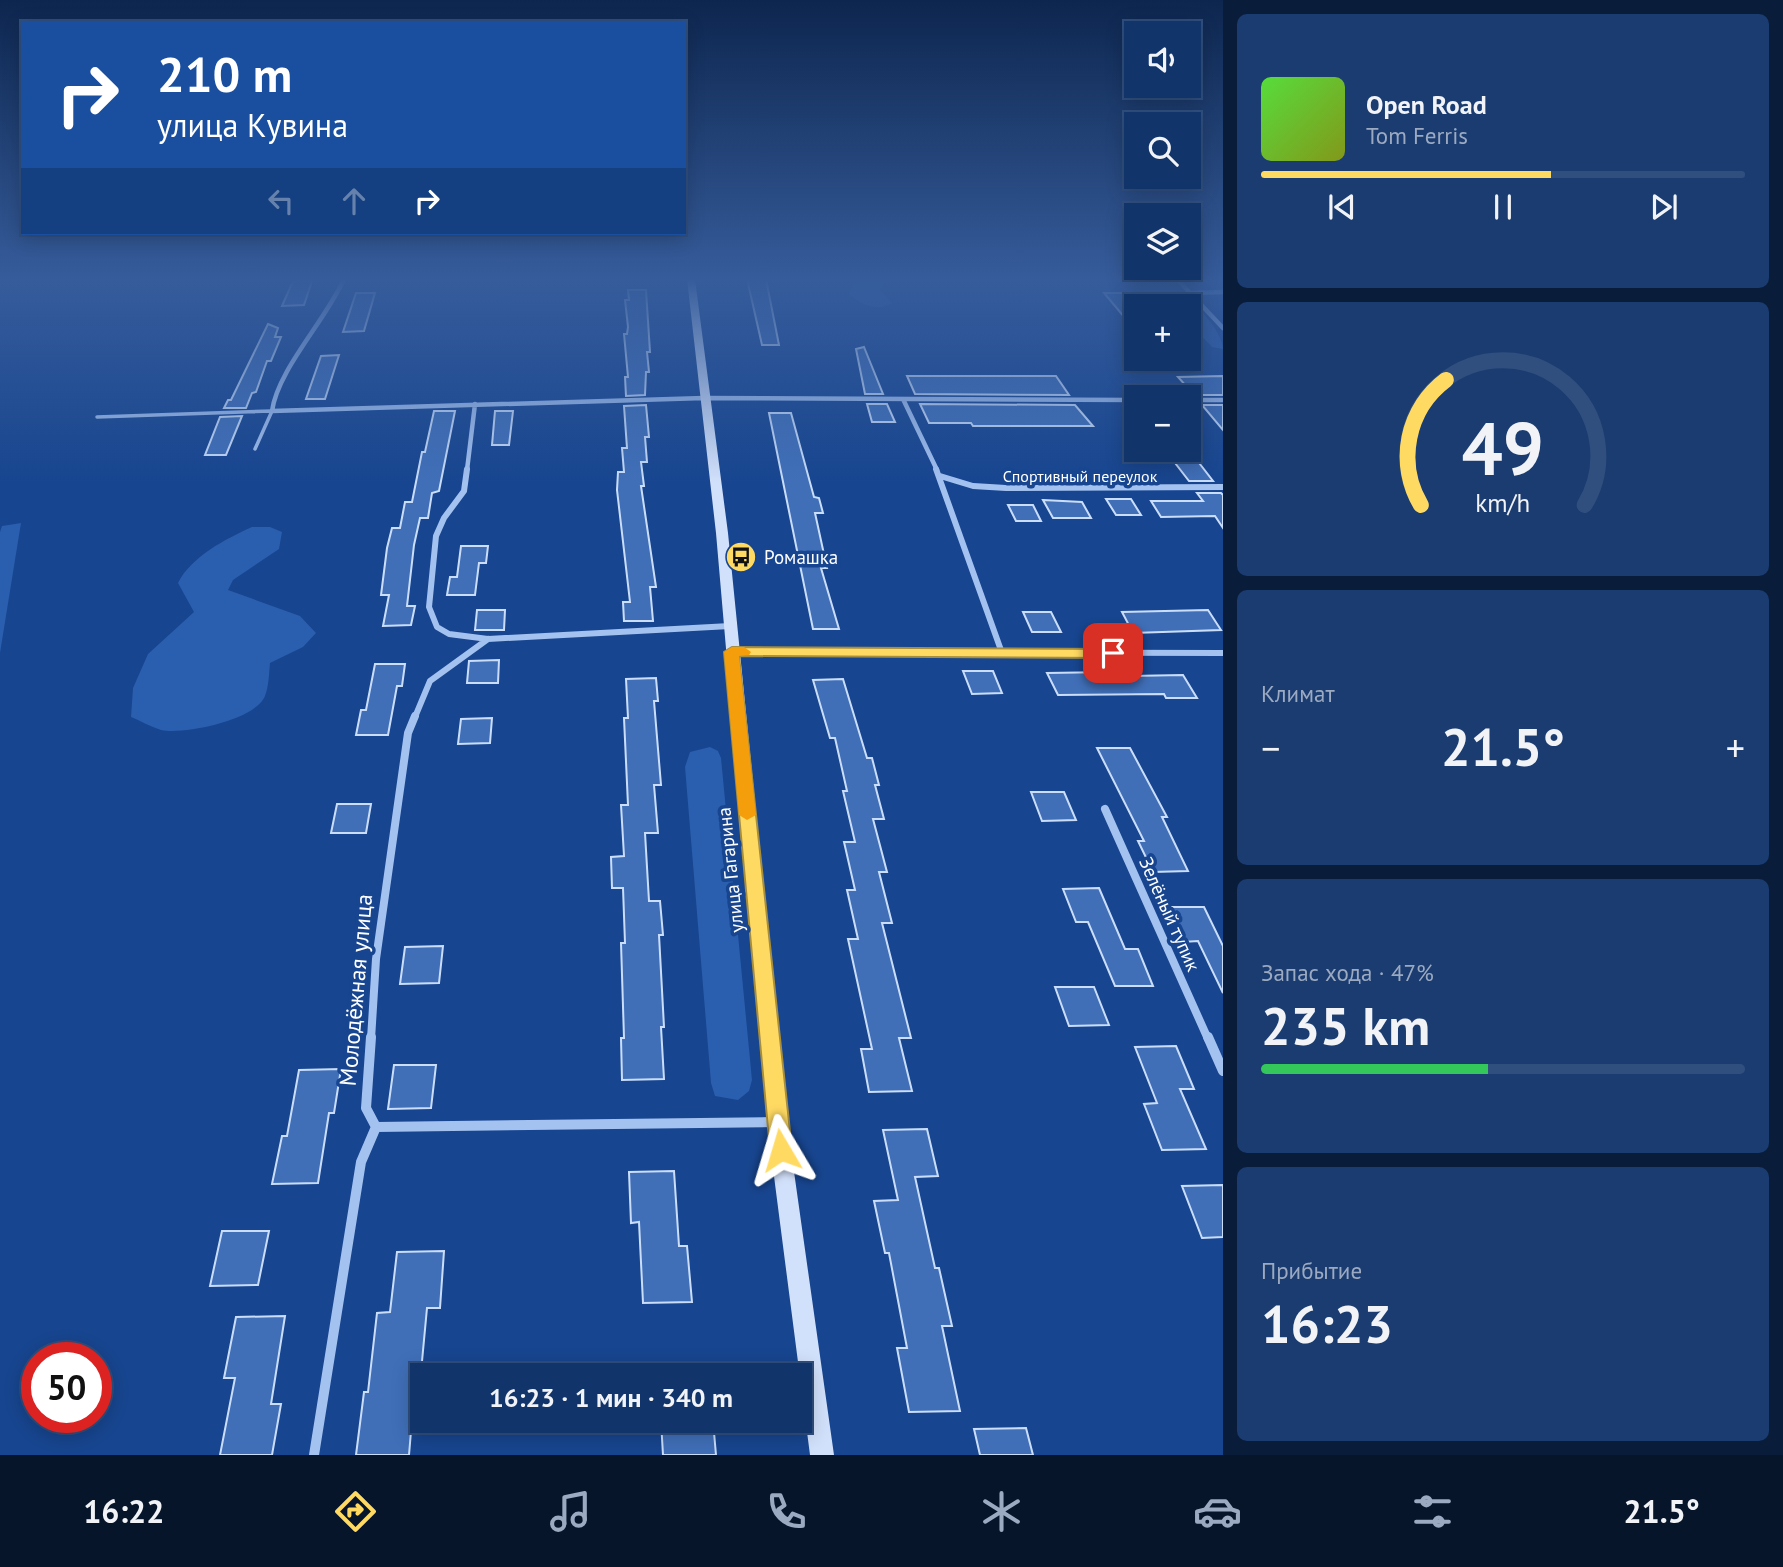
<!DOCTYPE html>
<html lang="ru">
<head>
<meta charset="utf-8">
<style>
	body { margin:0; font-family:"PT Sans",sans-serif; background:#1a3c71; color:#f1f3f6; height:100vh; display:flex; flex-direction:column; font-size:26px; white-space:nowrap }
	* { box-sizing:border-box; margin:0 }
	p { font-size:23px; color:#9caac1 }
	.icon { flex:none; width:38px; height:38px; fill:none; stroke:currentColor; stroke-width:2; stroke-linecap:round; stroke-linejoin:round }
	.map { position:relative; flex:1; overflow:hidden }
	.panel { display:flex; flex-direction:column; gap:14px; padding:14px; background:#091d3b; width:560px }
	.panel>* { flex:none }
	.guide { position:absolute; left:21px; top:21px; width:665px; height:214px; border-radius:0px; box-shadow:0 4px 18px #0003,0 0 0 2px #304f7e; background:#1a4fa0; color:#fff; overflow:hidden }
	.buttons { position:absolute; left:1124px; top:21px; display:grid; gap:14px }
	.buttons a { display:grid; place-items:center; width:77px; height:77px; border-radius:0px; background:#11346b; box-shadow:0 4px 18px #0003,0 0 0 2px #304f7e; font-size:35px }
	.speed { position:absolute; left:21px; top:1342px; display:flex; gap:14px; font-size:35px; font-weight:700; text-align:center }
	.speed>* { display:grid; place-content:center; width:91px; height:91px; border-radius:50%; background:#11346b; box-shadow:0 4px 18px #0003,0 0 0 2px #304f7e; line-height:1 }
	.speed .limit { border:10px solid #d22; background:#fff; color:#111 }
	.pin { position:absolute; display:grid; place-items:center; width:60px; height:60px; color:#fff; margin:-30px; border-radius:14px; box-shadow:0 4px 10px #0006 }
	.me { position:absolute; width:77px; margin:-38px; rotate:353deg; stroke-linejoin:round; filter:drop-shadow(0 0 5px #0008) }
	.turn { display:flex; align-items:center; gap:24px; height:147px; padding:0 21px; font-size:32px }
	.turn .icon { width:91px; height:91px; stroke-width:2.5 }
	.turn b { display:block; font-size:49px; line-height:60px }
	.lanes { display:flex; align-items:center; height:66px; padding:0 21px; background:#0003; justify-content:center; gap:35px; direction:ltr }
	.lanes .off { opacity:.35 }
	.big { font-size:52px; font-weight:600; line-height:1.1 }
	.panel .tile { flex:1; display:flex; flex-direction:column; justify-content:center; gap:10px; min-width:0; padding:0 24px; border-radius:10px; background:#1a3c71 }
	.panel .dial { align-items:center; gap:0 }
	.dial svg { height:182px; overflow:visible; fill:none; stroke:#304f7e; stroke-width:7; stroke-linecap:round; text-anchor:middle }
	.dial text { fill:#f1f3f6; stroke:none }
	.song { display:flex; align-items:center; gap:21px }
	.cover { width:84px; height:84px; border-radius:10px; background:linear-gradient(135deg,hsl(110 70% 55%),hsl(70 70% 35%)) }
	.played { height:7px; border-radius:4px; background:linear-gradient(90deg,#ffda62 60%,#304f7e 60%) }
	.keys { display:flex; justify-content:space-around; direction:ltr }
	.heat { display:flex; justify-content:space-between; align-items:center; font-size:38px; direction:ltr }
	.charge { height:10px; border-radius:5px; background:linear-gradient(90deg,#34c759 47%,#304f7e 0) }
	.trip { position:absolute; left:410px; top:1363px; width:402px; height:70px; border-radius:0px; background:#11346b; box-shadow:0 4px 18px #0003,0 0 0 2px #304f7e; font-weight:600; line-height:70px; text-align:center }
	.menu { display:flex; height:112px; justify-content:space-around; align-items:center; background:#07152b; color:#9caac1 }
	.menu .icon { width:49px; height:49px }
	.menu .selected { color:#ffda62 }
	.menu b { font-size:32px; color:#f1f3f6 }
	main { display:flex; flex:1; min-height:0 }
	.map>svg:first-child { display:block }
	.green { fill:#2a5eae }
	.building { fill:#406fb8; stroke:#cadefb; stroke-width:2 }
	.lines { fill:none; stroke-linecap:round; stroke-linejoin:round }
	.service { stroke:#a4c2f0; stroke-width:3.5 }
	.minor-far3 { stroke:#a4c2f0; stroke-width:4.5 }
	.minor-far2 { stroke:#a4c2f0; stroke-width:6 }
	.minor-far1 { stroke:#a4c2f0; stroke-width:8 }
	.minor { stroke:#a4c2f0; stroke-width:10 }
	.secondary { fill:#d2e1fb; fill-rule:evenodd }
	.route { fill:#ffda62; stroke:#a68e40; stroke-width:2 }
	.slow { fill:#f59e0b }
	.labels { text-anchor:middle; stroke-width:7; stroke-linejoin:round; paint-order:stroke }
	.far-street-label { font-size:16px; fill:#fff; stroke:#17458f }
	.poi-label { font-size:19px; fill:#fff; stroke:#17458f; text-anchor:start }
	.street-label { font-size:19px; fill:#fff; stroke:#17458f }
	.near-street-label { font-size:23px; fill:#fff; stroke:#17458f }
</style>
</head>
<body>
<main>
<div class="map">
<svg width="1223" height="1455" viewBox="0 0 1223 1455">
	<rect width="100%" height="100%" fill="#17458f"/>
	<path class="green" d="M862,279H893L884,282L880,290L892,303C878,312 861,305 849,294L853,284Z
		M1174,295C1192,295 1223,332 1223,349L1212,347L1188,322V306H1174L1170,301V296Z
		M21,523L0,653V532L2,526Z
		M252,527H270L282,532L279,549L233,580L228,590L300,616L316,633L303,647L270,663C269,673 269,686 265,696C256,720 184,735 161,730C151,727 141,721 131,717L133,688L148,654L194,612L178,583C191,557 225,539 252,527Z
		M710,747L718,751L721,758L752,1080L749,1091L738,1100L715,1096L711,1083L685,767L690,752Z"/>
	<path class="building" d="M747,279H766L779,345H762Z
		M293,281H312L304,305L282,306Z
		M628,290H646L650,352H647L649,372H646L645,395L626,396L625,377H628L624,334H627L628,327L625,300H629Z
		M356,293H375L364,331L343,332Z
		M1104,293H1129L1136,300V331Z
		M268,324L278,328L275,337H281L271,361H267L256,392L252,393L246,408H224L228,400H231Z
		M864,347L883,394H865L856,349Z
		M339,355L325,399H306L321,356Z
		M907,376H1056L1069,395L915,394Z
		M1223,376V395H1194L1178,377Z
		M867,404H887L895,422H872Z
		M920,404L1075,405L1093,426H973L971,423H929Z
		M646,405L649,437H645L647,462H641L644,486H641L656,587H650L653,621H624L623,602H630L617,490L618,472H624L622,448H627L624,406Z
		M1202,405H1223V430Z
		M434,411H455L439,491L432,493L428,518H420L414,545L407,606H415L411,625L383,626L389,595H381L387,548L392,528H400L405,502H412L422,452H425Z
		M495,411H513L509,445H492Z
		M769,413H791L814,497L819,498L823,513H815L827,568H821L839,629H813Z
		M242,416L226,455H205L220,417Z
		M1172,459H1196L1213,481H1189Z
		M1197,493H1221L1223,495V528L1215,516L1161,517L1151,501H1203Z
		M1106,499H1131L1141,515H1116Z
		M1043,500L1082,502L1091,518H1053Z
		M1008,505H1033L1041,521H1016Z
		M461,546H488L486,563H479L475,595H447L450,577H457Z
		M477,610H505L504,630H475Z
		M1208,610L1221,630L1133,633L1122,612Z
		M1023,612H1051L1061,632H1032Z
		M499,660L498,683H467L469,661Z
		M375,664H405L402,686H397L388,735H356L361,710H366Z
		M963,671H993L1002,693L972,694Z
		M1110,672H1128L1130,676L1183,675L1197,698H1166L1164,694L1058,695L1047,673Z
		M656,678L658,701H654L661,785H654L658,833H645L649,901H660L663,935H659L664,1027H661L664,1079L622,1080L621,1038H624L621,943H625L623,888H612L611,857L624,856L621,805H628L624,718H628L626,679Z
		M843,679L867,758H872L879,785H875L884,819H873L887,872H879L892,923H882L911,1038H899L912,1091L869,1092L861,1049H872L848,939H858L847,890H855L844,842H855L843,791H847L835,738H830L813,680Z
		M492,718L490,743L458,744L461,719Z
		M1097,748H1130L1167,817H1162L1188,871L1153,872L1138,841H1144Z
		M1031,792H1064L1076,820L1042,821Z
		M337,804H371L366,833H331Z
		M1099,888L1125,949H1138L1153,986H1115L1088,922H1076L1063,889Z
		M1167,907H1204L1223,946V993L1198,941L1183,942Z
		M443,946L439,983L400,984L405,947Z
		M1055,987H1094L1109,1025L1069,1026Z
		M1176,1046L1194,1089H1180L1206,1149L1162,1150L1144,1104L1157,1103L1135,1047Z
		M394,1065H436L431,1108L388,1109Z
		M341,1069L334,1113H329L318,1183L272,1184L282,1136H287L299,1070Z
		M927,1129L938,1176L915,1177L935,1268H939L952,1326H942L960,1411L909,1412L897,1348H907L889,1253H885L874,1201L898,1200L883,1130Z
		M674,1171L679,1246H687L692,1302L643,1303L639,1222L631,1223L629,1172Z
		M1223,1185V1237L1202,1238L1182,1186Z
		M222,1231H269L258,1285L210,1286Z
		M444,1251L440,1308H427L421,1372H416L409,1455H356L364,1392H368L377,1313L390,1312L397,1252Z
		M285,1316L271,1404H281L272,1455H220L235,1378H224L236,1317Z
		M661,1421H713L716,1455H663Z
		M1026,1428L1033,1455H980L974,1429Z"/>
	<g class="lines">
		<path class="service" d="M97,417L272,411L255,449"/>
		<path class="minor-far3" d="M344,279C326,320 278,369 272,411L704,398L1136,400
			M1177,279L1223,328
			M1190,293L1223,292
			M903,399L937,470
			M1188,400H1223
			M467,470L475,404"/>
		<path class="minor-far2" d="M467,469L464,491L444,518L436,536L429,607L437,627L449,634L488,639L730,626
			M936,469L1002,653
			M940,476L973,486L1006,488L1223,487
			M731,652L1223,653
			M415,717L430,681L488,639"/>
		<path class="minor-far1" d="M1105,809L1208,1039
			M371,1039L376,959L408,733L415,716"/>
		<path class="minor" d="M371,1037L366,1108L376,1127
			M1208,1037L1223,1071
			M376,1127L774,1122
			M314,1455L361,1162L376,1127"/>
		<path class="secondary" d="M687,279H695L728,533L787,1122L834,1455H810L767,1122L716,533Z"/>
	</g>
	<linearGradient id="sky" x2="0" y2="1"><stop stop-color="#0d264f"/><stop offset="0.58" stop-color="#365c9b"/><stop offset="1" stop-color="#365c9b" stop-opacity="0"/></linearGradient>
	<rect width="1223" height="483" fill="url(#sky)"/>
	<path class="route" d="M732,647L1113,649L1120,653L1113,658L739,656L792,1150L789,1157L781,1160L773,1157L770,1150L724,652Z"/>
	<path class="slow" d="M744,647L751,652L749,655L739,656L756,815L747,820L739,815L724,652L732,647Z"/>
	<defs>
		<g id="bus-disc" transform="scale(1.575)"><circle r="9.5" fill="#ffda62" stroke="#17458f"/><path d="M-5-6H5V4H4V6H2V4H-2V6H-4V4H-5ZM-3.5-4V0h7V-4ZM-3.5 1.2v1.5H-2V1.2ZM2 1.2v1.5H3.5V1.2Z" fill="#111"/></g>
	</defs>
	<g fill-rule="evenodd">
		<use href="#bus-disc" x="741" y="557"/>
	</g>
	<g class="labels">
		<g class="far-street-label">
			<text x="1080" y="482">Спортивный переулок</text>
		</g>
		<g class="poi-label">
			<text x="764" y="564">Ромашка</text>
		</g>
		<g class="street-label">
			<text transform="translate(730 870) rotate(-96)" y="7">улица Гагарина</text>
			<text transform="translate(1170 914) rotate(66)" y="7">Зелёный тупик</text>
		</g>
		<g class="near-street-label">
			<text transform="translate(356 990) rotate(-85)" y="8">Молодёжная улица</text>
		</g>
	</g>
</svg>
<div class="buttons">
<a><svg class="icon" aria-label="sound" viewBox="0 0 24 24"><path d="M4 9h4l5-4v14l-5-4H4zM17 9q2 3 0 6"/></svg></a>
<a><svg class="icon" aria-label="search" viewBox="0 0 24 24"><circle cx="10" cy="10" r="6"/><path d="M15 15l6 6"/></svg></a>
<a><svg class="icon" aria-label="layers" viewBox="0 0 24 24"><path d="M12 4l9 5-9 5-9-5zM3 14l9 5 9-5"/></svg></a>
<a>+</a>
<a>−</a>
</div>
<div class="speed"><div class="limit">50</div></div>
<div class="pin" style="left:1113px;top:653px;background:#d93025"><svg class="icon" aria-label="arrive" viewBox="0 0 24 24"><path d="M6 21V4h12l-3 4 3 4H6"/></svg></div>
<svg class="me" style="left:781px;top:1150px" viewBox="-20 -20 40 40"><path d="M0-17L14 15 0 8-14 15z" fill="#ffda62" stroke="#fff" stroke-width="4"/></svg>
<div class="trip">16:23 · 1 мин · 340 m</div>
<div class="guide">
<div class="turn"><svg class="icon" aria-label="right" viewBox="0 0 24 24"><path d="M7 20v-9h11M14 6l5 5-5 5"/></svg><div><b>210 m</b>улица Кувина</div></div>
<div class="lanes"><svg class="icon off" aria-label="left" viewBox="0 0 24 24"><path d="M17 20v-9H6M10 6l-5 5 5 5"/></svg><svg class="icon off" aria-label="ahead" viewBox="0 0 24 24"><path d="M12 20V5M6 11l6-6 6 6"/></svg><svg class="icon" aria-label="right" viewBox="0 0 24 24"><path d="M7 20v-9h11M14 6l5 5-5 5"/></svg></div>
</div>
</div>
<section class="panel">
<div class="tile">
<div class="song"><i class="cover"></i><div><b>Open Road</b><p>Tom Ferris</p></div></div>
<div class="played"></div>
<div class="keys"><svg class="icon" aria-label="previous" viewBox="0 0 24 24"><path d="M18 5L8 12l10 7zM5 5v14"/></svg><svg class="icon" aria-label="pause" viewBox="0 0 24 24"><path d="M8 5v14M16 5v14"/></svg><svg class="icon" aria-label="next" viewBox="0 0 24 24"><path d="M6 5l10 7-10 7zM19 5v14"/></svg></div>
</div>
<div class="tile dial"><svg viewBox="0 0 100 80">
<path d="M14 69A42 42 0 1 1 86 69"/>
<path d="M14 69A42 42 0 0 1 25 14" stroke="#ffda62"/>
<text x="50" y="56" font-size="32" font-weight="700">49</text>
<text x="50" y="72" font-size="11">km/h</text>
</svg></div>
<div class="tile"><p>Климат</p>
<div class="heat"><a>−</a><b class="big">21.5°</b><a>+</a></div>
</div>
<div class="tile"><p>Запас хода · 47%</p><b class="big">235 km</b><div class="charge"></div></div>
<div class="tile"><p>Прибытие</p><b class="big">16:23</b></div>
</section>
</main>
<nav class="menu">
<b>16:22</b>
<svg class="icon selected" aria-label="directions" viewBox="0 0 24 24"><path d="M12 3l9 9-9 9-9-9zM9 14v-3h6M13 9l2 2-2 2"/></svg>
<svg class="icon" aria-label="music" viewBox="0 0 24 24"><path d="M9 18V5l10-2v13"/><circle cx="6" cy="18" r="3"/><circle cx="16" cy="16" r="3"/></svg>
<svg class="icon" aria-label="phone" viewBox="0 0 24 24"><path d="M5 4h4l2 5-3 2q2 4 5 5l2-3 5 2v4C11 20 4 13 5 4z"/></svg>
<svg class="icon" aria-label="climate" viewBox="0 0 24 24"><path d="M12 3v18M4 7l16 10M4 17L20 7"/></svg>
<svg class="icon" aria-label="car" viewBox="0 0 24 24"><path d="M5 17H2v-5l4-1 3-4h7l3 4 3 1v5h-3M9 17h6M6 11h13"/><circle cx="7" cy="17" r="2"/><circle cx="17" cy="17" r="2"/></svg>
<svg class="icon" aria-label="filters" viewBox="0 0 24 24"><path d="M4 7h16M4 17h16"/><circle cx="9" cy="7" r="2"/><circle cx="15" cy="17" r="2"/></svg>
<b>21.5°</b>
</nav>
</body>
</html>
